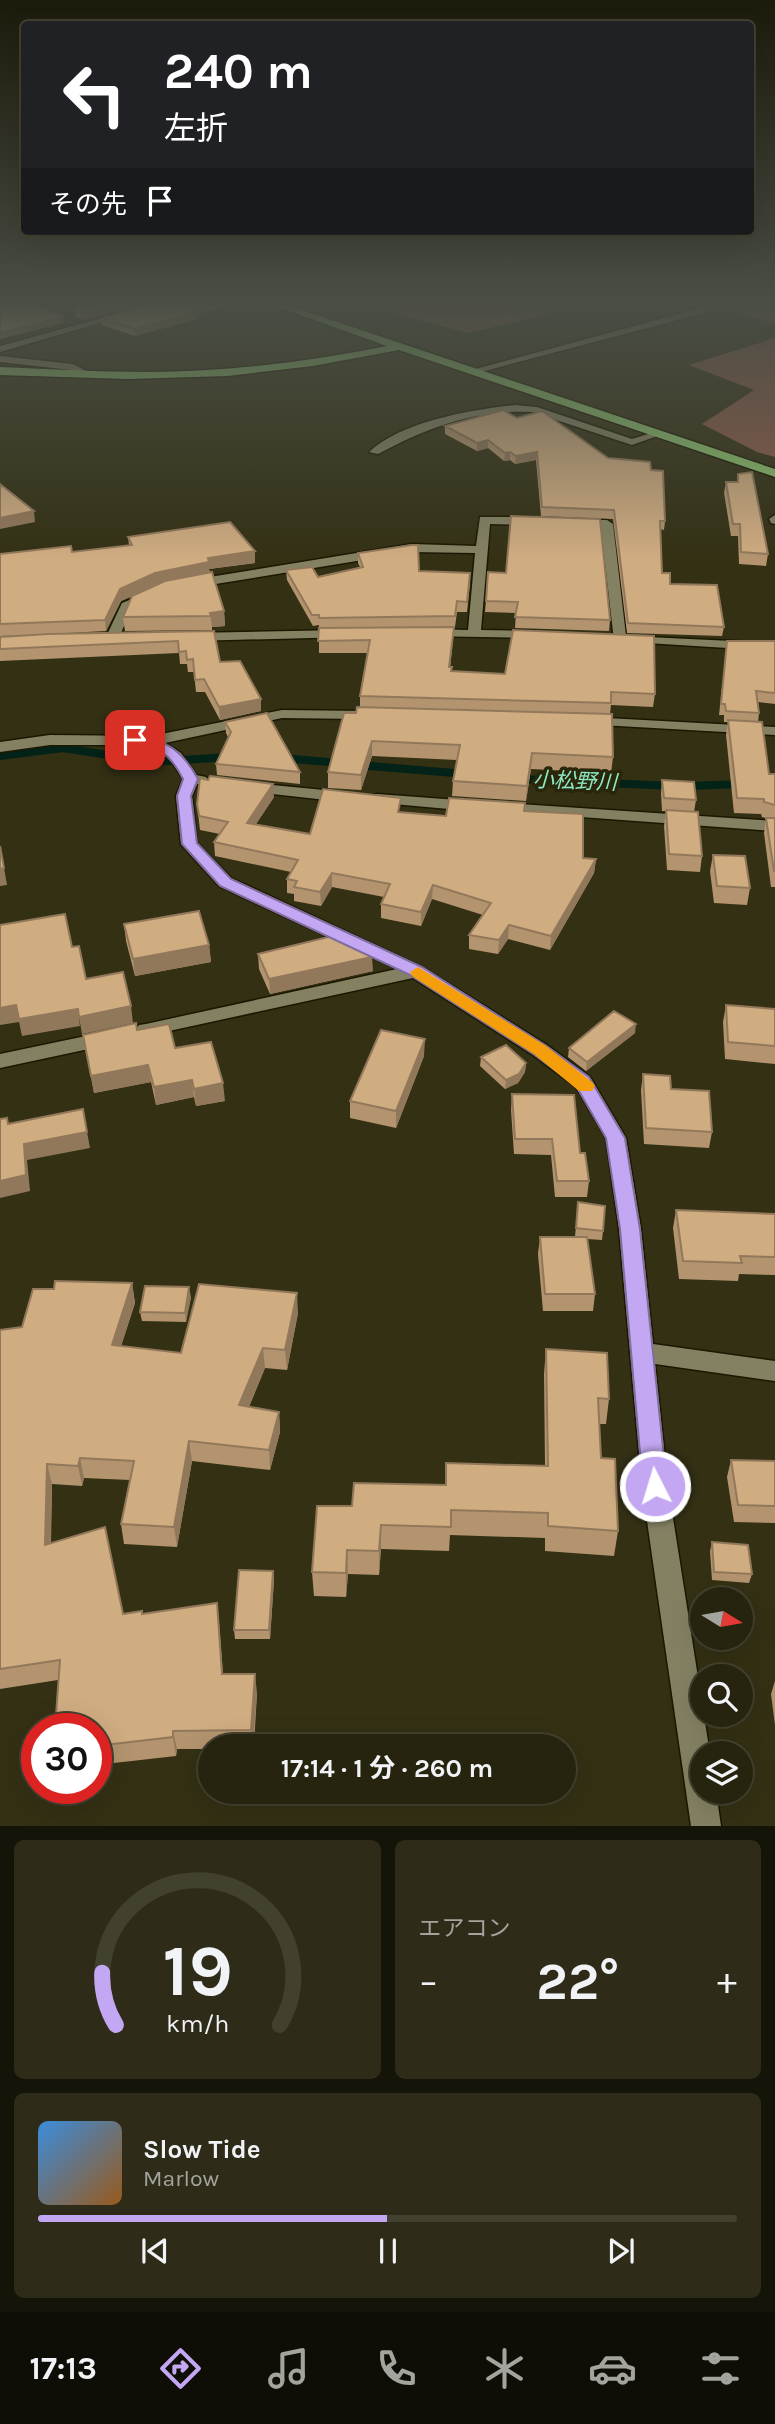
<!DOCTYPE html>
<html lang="ja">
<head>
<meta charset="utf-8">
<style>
	body { margin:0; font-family:Karla,"Noto Sans JP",sans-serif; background:#2e2c18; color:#f1f3f6; height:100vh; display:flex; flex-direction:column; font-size:26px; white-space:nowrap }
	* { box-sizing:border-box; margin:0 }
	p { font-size:23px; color:#a4a49e }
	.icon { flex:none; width:38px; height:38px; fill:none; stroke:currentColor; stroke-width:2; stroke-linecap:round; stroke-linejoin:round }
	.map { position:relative; height:1826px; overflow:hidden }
	.side { display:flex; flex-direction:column; gap:14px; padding:14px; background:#151408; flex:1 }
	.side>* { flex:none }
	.banner { position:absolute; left:21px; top:21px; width:733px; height:214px; border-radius:7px; box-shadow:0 7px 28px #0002,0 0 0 2px #42412f; background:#202124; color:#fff; overflow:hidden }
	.needle { width:46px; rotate:101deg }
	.buttons { position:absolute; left:690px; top:1587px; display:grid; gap:14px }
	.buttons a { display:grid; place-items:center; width:63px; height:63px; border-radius:50%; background:#26240f; box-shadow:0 7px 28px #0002,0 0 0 2px #42412f; font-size:35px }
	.speed { position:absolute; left:21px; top:1713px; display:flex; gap:14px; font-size:35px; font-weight:700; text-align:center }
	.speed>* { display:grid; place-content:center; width:91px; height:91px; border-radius:50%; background:#26240f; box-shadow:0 7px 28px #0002,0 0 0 2px #42412f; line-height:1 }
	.speed .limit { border:10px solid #d22; background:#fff; color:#111 }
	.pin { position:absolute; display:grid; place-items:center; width:60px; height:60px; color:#fff; margin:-30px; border-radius:14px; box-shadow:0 4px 10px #0006 }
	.me { position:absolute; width:77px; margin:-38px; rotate:355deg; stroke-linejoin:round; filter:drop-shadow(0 0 5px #0008) }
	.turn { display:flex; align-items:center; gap:24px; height:147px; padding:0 28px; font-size:32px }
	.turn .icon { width:91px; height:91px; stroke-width:2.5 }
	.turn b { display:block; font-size:49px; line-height:60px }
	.then { display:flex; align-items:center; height:66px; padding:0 28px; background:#0003; gap:14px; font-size:26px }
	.big { font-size:52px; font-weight:700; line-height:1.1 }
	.side .widget { flex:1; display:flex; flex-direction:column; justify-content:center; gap:10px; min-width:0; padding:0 24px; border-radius:10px; background:#2e2c18 }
	.side .dial { align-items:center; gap:0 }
	.dial svg { height:182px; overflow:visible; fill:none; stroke:#42412f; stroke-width:7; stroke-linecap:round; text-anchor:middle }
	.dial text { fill:#f1f3f6; stroke:none }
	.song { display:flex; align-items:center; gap:21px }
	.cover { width:84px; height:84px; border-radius:10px; background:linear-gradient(135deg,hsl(210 70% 55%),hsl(30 70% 35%)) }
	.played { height:7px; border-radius:4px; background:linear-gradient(90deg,#c3a7f2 50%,#42412f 50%) }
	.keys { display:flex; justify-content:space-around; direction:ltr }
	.heat { display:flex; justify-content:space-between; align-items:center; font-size:38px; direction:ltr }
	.side .tiles { flex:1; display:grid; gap:14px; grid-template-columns:1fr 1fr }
	.widget:last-child { grid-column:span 2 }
	.trip { position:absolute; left:198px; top:1734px; width:378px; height:70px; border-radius:35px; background:#26240f; box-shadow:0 7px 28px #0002,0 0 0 2px #42412f; font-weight:700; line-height:70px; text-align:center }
	.tabs { display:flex; height:112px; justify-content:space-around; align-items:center; background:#0f0e06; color:#a4a49e }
	.tabs .icon { width:49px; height:49px }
	.tabs .current { color:#c3a7f2 }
	.tabs b { font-size:32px; color:#f1f3f6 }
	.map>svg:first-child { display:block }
	.forest { fill:#8d5b4b }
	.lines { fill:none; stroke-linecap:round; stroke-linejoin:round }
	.stream { stroke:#032318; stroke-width:8 }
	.street-casing { stroke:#1b1800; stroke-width:3 }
	.highway-casing { stroke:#1b1800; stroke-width:3 }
	.street { fill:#848163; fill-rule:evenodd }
	.highway { fill:#8dc36f; fill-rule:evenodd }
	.wall { fill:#b3946f }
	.shaded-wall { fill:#92785a }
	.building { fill:#d0ac81; stroke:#92785a; stroke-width:2 }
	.route { fill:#c3a7f2; stroke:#7f6d9d; stroke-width:2 }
	.slow { fill:#f59e0b }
	.labels { text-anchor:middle; stroke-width:7; stroke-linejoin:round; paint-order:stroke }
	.water-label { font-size:21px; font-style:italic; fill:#8ce8c5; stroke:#29260a }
</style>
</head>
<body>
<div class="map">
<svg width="775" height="1826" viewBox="0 0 775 1826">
	<rect width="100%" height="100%" fill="#333014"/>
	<path class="forest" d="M364,305H586L468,333Z
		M716,305H775V324Z
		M775,338V457L757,452L702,424L754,390L689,365Z"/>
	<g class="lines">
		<path class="stream" d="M0,756L63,748L153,762L229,757
			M281,758L340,763
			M358,765L466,774
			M518,779L672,786
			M686,786L742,784"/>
		<g class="street-casing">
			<path id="street" d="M149,305H162L0,352V346Z
				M701,308L704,309V313L473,374L468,371Z
				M0,356L73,364L92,374L87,377L71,370L0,362Z
				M515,405L537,407L632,439L658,431L663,434L632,445L532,412C476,409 426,428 378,454L369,452C403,421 470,410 515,405Z
				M775,515V524L771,523L769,519Z
				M480,517H533L539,521L533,525L490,524L481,630L535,631L542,635L540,638L425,636V630L430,629L468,630L475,553L412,552L191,588L185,584L191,580L412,544L476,546Z
				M574,520H607L613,524L626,636L775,643V651L614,641L601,527L574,526Z
				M147,593L152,594V600L132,608L117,642H107L105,639L122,603Z
				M343,630L348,631V637L192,641L185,637L192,633Z
				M282,710L364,711L371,715L364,719L282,718L165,743L181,753L196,775L206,777L208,780L206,783L197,784L192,796L197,843L231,878L422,967L547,1045L590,1077L626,1138L641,1229L653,1344L775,1361V1381L655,1364L668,1486L710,1754H702V1792H716L721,1826H691L642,1486L619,1229L606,1138L576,1087L533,1055L413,978L146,1036L139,1035L136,1030L139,1025L146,1024L397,969L219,886L181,844L176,796L183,779L170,759L148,745H50L0,752V742L50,735L151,736Z
				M588,717L775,727V735L583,724L581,721Z
				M251,783L345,792L353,797L345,802L245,791L243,788Z
				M377,794L471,801L479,806L471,811L371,802L369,799L371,796Z
				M503,803L775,821V831L497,811L495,808L497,805Z
				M105,1032L112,1034L115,1039L112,1044L0,1068V1054Z"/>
		</g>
		<g class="highway-casing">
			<path id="highway" d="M272,305H287L775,469V477L399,350L313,366L227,376L128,379L0,375V367C50,369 99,372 149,372C229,371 309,362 387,346Z"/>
		</g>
		<use href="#street" class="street"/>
		<use href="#highway" class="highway"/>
	</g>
	<path class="wall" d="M95,305L85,320L76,317L75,309Z
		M199,314V318L135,336L102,325L101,318Z
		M503,410L665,521L664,530L660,529L662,573L670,584L724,627L722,636L627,633L613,519L541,516L536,460L515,464L510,460L504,461L488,448L477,451L445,434V426Z
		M738,474L768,554L766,566L739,564L738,536H731L724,493L726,482H737Z
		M128,537L255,551V563L209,569L224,611L225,626L212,627V630L125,631L123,617L160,584L121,601L106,631L68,633L214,631L220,662L261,711L220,720L205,692H196L194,672H188L187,664H180L179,653L0,661V637L31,635L0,636V554L72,552L129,545Z
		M358,553L419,571L470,583L467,612H457L455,627L356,628L454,627L450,667L452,671L655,694L653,707L611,705L610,714L613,757L611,773L531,769L526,801L452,796L453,781L457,760L372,756L361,790L328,788V772L360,707V696L368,653H319V625L313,626L287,580L286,570L318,577L360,567L358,563Z
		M506,573L610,620L609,631L515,628L516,613L485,612L486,601Z
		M727,641H775V704L758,702L759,713L758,722L769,774H775V887H771L764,833L766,818L762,817L761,814L734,813L726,735L728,722H724V715H719Z
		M225,722L300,772V784L217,775L216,764L228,737L226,733Z
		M662,780L696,800L694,812L702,856L700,872L667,870L664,826L666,811H662L661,793Z
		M274,797L256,824L310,834L400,813L446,816L524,811L583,858L596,859L594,873L550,950L508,939L498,954L469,949V935L483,915L432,899L421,926L381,918V904L384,897L332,887L321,906L294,901V894L287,893V879L291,872L215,856L214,842L220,834L200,830L197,804Z
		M713,855L750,888L747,905L714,903L710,871Z
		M124,924L209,945L211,962L135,976L126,941Z
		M258,954L373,971L270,994L259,969Z
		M726,1005L775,1009V1064L725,1059L723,1022Z
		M137,1030L175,1048L225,1101L196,1106L194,1097L156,1105L151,1082L94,1093L83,1035Z
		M635,1033L586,1071L568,1057L569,1048Z
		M424,1056L396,1128L350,1118V1101Z
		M481,1057L526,1063L525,1072L518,1083L505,1089L480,1066Z
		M643,1074L671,1089L712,1132L709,1148L644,1144L641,1090Z
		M512,1094L580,1153L589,1181L587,1197H555L551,1155L514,1154L511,1110Z
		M578,1202L603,1231L602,1240L587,1239L595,1294L593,1311H543L538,1254L540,1237H575Z
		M676,1210L775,1214V1275L739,1274L738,1281L679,1279L673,1228Z
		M132,1283L135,1303L121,1346L181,1353L298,1313L287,1370L265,1368L249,1407L279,1412L280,1432L270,1470L192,1461L177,1547L124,1544L121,1524L130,1480L84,1478L82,1486L52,1484L51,1543L123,1614H143L219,1623L223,1674L257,1693L254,1746H210V1749H177L176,1756L96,1765V1729L58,1680L0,1689V1330L22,1327L54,1289Z
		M191,1297L186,1322L142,1321L140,1312Z
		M546,1349L609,1399L606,1424H599L601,1458L618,1531L614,1556L545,1551V1538L450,1535L449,1551L381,1549L379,1575L348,1574L346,1597L314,1596L312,1572L352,1506L445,1485L446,1463L545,1466L544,1374Z
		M731,1460L775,1461V1523L734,1522L727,1477Z
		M712,1542L752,1574L749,1583L712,1580L710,1551Z
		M273,1571L274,1580L270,1639H235L234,1630Z
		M775,1681V1725L771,1694Z"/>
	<path class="shaded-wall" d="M113,305H140L85,320L84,313Z
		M207,305H233L199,314V318L135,336L134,329Z
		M63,317L64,323L0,339V333Z
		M488,440V448L477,451V443Z
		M510,452V460L504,461L505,453Z
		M537,452L536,460L515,464L516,456Z
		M34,511L35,522L0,529V518Z
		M255,551V563L209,569V573L156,584L121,601L106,631L105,620L120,589L155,573L208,558Z
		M224,611L225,626L212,627L210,613Z
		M454,627L453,640L449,679V667Z
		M261,699V711L220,720L219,707Z
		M372,741V756L361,790V775Z
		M532,753L531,769L526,801L527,786Z
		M273,784L274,797L248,836L247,823Z
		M596,859L594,873L550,950L551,936Z
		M4,868L7,885L0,886V869Z
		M332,873V887L321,906L320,892Z
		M433,885L432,899L421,926V912Z
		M509,925L508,939L498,954L499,940Z
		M209,945L211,962L135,976L133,959Z
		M372,957L373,971L270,994L269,979Z
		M16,1005L78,1009L80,1026L22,1036L19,1022L0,1025V1008Z
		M131,1006L133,1023L82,1034L79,1017Z
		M636,1024L635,1033L586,1071L587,1062Z
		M425,1039L424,1056L396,1128V1111Z
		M526,1063L525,1072L518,1083L505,1089L506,1080Z
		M148,1065L151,1082L94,1093L91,1076Z
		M192,1080L194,1097L156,1105L154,1087Z
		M223,1083L225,1101L196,1106L194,1089Z
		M87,1132L90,1148L27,1160L30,1191L0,1198V1181L24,1144Z
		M132,1283L135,1303L115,1365L112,1345Z
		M189,1287L191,1297L186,1322L185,1313Z
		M297,1293L298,1313L287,1370L285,1350Z
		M263,1348L265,1368L241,1425L239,1405Z
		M279,1412L280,1432L270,1470L269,1450Z
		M189,1441L192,1461L177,1547L174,1527Z
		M80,1458L84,1478L82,1486L78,1466Z
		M47,1464L52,1484L50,1564L45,1545Z
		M381,1525V1549L379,1575V1551Z
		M347,1550L348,1574L346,1597V1573Z
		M273,1571L274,1580L270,1639L269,1630Z
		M217,1603L219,1623L224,1693L222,1674Z
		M255,1674L257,1693L253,1746L251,1730Z
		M173,1731L177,1749L176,1756L173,1737Z"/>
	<path class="building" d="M0,305H39L63,317L0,333Z
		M95,305H113L84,313L75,309Z
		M147,305H207L192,309L198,311L134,329L101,318Z
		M503,410L517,418L542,411L608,458L650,462L651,470L663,471L665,521H660L662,573H670V584L717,585L724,627L628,623L614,510L542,507L537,452L516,456L510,452L505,453L488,440L477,443L445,426Z
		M752,472L768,554L741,552L740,524H733L726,482H738V474Z
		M0,484L34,511L0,518Z
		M511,516L600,519L610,620L515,617L518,602L486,601L488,572L506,573Z
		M230,522L255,551L208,558L209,562L155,573L120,589L105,620L0,624V554L71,546L72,552L132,545L128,537Z
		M412,545H418L419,571L470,573L467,602L457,601L455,616L319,618V615H312L286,570L312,567L318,577L363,567L358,553Z
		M212,572L224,611L210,613L211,616L123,617L132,596L165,581Z
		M454,627L449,667H452L451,671L505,674L513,630L654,636L655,694L611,692V703L360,696L370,640L318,641L319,628Z
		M214,631L220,662L240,661L261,699L219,707L204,679L195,680L193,659L187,660L186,651L179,652L178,641L0,649V637L48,634Z
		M727,641H775V693L756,691L759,713L726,711L725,704H721Z
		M357,707L612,714L613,757L532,753L527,786L453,781L460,745L372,741L361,775L328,772L344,713H356Z
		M267,713L300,772L216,764L231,732L225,722Z
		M728,720L762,722L769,774H775V805L764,802V799L737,798Z
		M210,776L273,784L247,823L310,834L323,789L401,798L398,812L446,816L449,798L525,803L524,811L583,814V858L596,859L551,936L509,925L499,940L469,935L491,903L433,885L421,912L381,904L390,884L332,873L320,892L294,887L297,881L287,879L298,860L214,842L228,822L199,816L197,804L200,778L208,780Z
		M662,780L694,782L696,800L664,798Z
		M666,810L698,812L702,856L669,854Z
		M766,818H775V871H774Z
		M0,846L4,868L0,869Z
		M713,855L745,856L750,888L717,886Z
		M199,911L209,945L133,959L124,924Z
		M65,914L72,947L79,946L86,979L123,972L131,1006L79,1017L78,1009L19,1019L16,1005L0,1008V925Z
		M345,933L363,942L372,957L269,979L258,954Z
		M726,1005L775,1009V1046L728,1042Z
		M614,1011L636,1024L587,1062L569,1048Z
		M136,1023L137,1030L169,1024L175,1048L211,1042L223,1083L194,1089L192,1080L154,1087L148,1065L91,1076L83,1035Z
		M381,1030L425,1039L396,1111L350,1101Z
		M506,1045L526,1063L519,1074L506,1080L481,1057Z
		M643,1074L670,1076L671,1089L709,1091L712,1132L646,1128Z
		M512,1094L574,1095L580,1153H585L589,1181H557L552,1139H515Z
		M83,1109L87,1132L24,1144L26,1175L0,1181V1119L7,1118L8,1124Z
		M578,1202L605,1206L603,1231L576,1228Z
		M676,1210L775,1214V1257L740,1256L742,1263L683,1261Z
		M540,1237H587L595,1294H545Z
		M55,1281L132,1283L112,1345L181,1353L199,1284L297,1293L285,1350L263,1348L239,1405L279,1412L269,1450L189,1441L174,1527L121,1524L134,1461L80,1458L78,1466L47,1464L45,1545L105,1527L123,1614L142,1611V1614L217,1603L222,1674H255L251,1730L173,1731V1737L96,1746V1729H55L60,1660L0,1669V1330L22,1327L33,1289H54Z
		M145,1286L189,1287L185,1313L140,1312Z
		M546,1349L607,1353L609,1399L598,1398L601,1458L615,1459L618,1531L548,1526V1513L451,1510V1527L381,1525L379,1551L347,1550L346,1573L312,1572L317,1506H352L354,1483L446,1485V1463L548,1466Z
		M731,1460L775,1461V1506L738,1505Z
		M712,1542L748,1545L752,1574L714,1572Z
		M239,1570L273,1571L269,1630H234Z"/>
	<linearGradient id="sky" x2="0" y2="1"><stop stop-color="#1c1a0b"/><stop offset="0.54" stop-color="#4a4e45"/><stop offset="1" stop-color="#4a4e45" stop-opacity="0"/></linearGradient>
	<rect width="775" height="560" fill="url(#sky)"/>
	<path class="route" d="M135,736C165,737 184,753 198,779L191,796L197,843L231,879L422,967L546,1046L589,1077L625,1138L640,1229L667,1486L663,1493L655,1496L647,1493L643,1486L620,1229L606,1138L576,1086L534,1054L410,975L220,886L182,844L177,796L183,779C168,750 159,749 130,743L128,740Z"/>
	<path class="slow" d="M418,967L546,1046L592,1082L595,1086L592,1091H579L534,1054L412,976L410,972Z"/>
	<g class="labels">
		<g class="water-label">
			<text transform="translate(575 781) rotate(2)" y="7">小松野川</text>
		</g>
	</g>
</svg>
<div class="buttons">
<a><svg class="needle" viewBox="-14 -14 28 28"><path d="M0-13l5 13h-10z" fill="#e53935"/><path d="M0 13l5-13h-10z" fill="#a4a49e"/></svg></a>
<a><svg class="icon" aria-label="search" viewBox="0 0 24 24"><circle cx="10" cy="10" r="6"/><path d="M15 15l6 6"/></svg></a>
<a><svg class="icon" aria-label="layers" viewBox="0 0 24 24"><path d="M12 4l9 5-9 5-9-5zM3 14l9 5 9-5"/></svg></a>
</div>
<div class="speed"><div class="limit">30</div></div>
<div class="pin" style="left:135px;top:740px;background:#d93025"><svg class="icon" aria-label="arrive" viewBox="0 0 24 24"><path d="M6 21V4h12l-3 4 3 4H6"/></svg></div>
<svg class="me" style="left:655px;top:1486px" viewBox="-20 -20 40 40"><circle r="17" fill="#c3a7f2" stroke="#fff" stroke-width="3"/><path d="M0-11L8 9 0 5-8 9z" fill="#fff"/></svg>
<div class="trip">17:14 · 1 分 · 260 m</div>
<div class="banner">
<div class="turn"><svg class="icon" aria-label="left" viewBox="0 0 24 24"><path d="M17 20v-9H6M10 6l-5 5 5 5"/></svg><div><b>240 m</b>左折</div></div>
<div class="then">その先<svg class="icon" aria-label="arrive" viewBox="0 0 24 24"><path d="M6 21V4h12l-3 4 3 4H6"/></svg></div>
</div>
</div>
<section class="side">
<div class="tiles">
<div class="widget dial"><svg viewBox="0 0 100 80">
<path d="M14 69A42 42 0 1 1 86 69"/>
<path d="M14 69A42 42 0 0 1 8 46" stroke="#c3a7f2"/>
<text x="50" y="56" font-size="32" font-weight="700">19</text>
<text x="50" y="72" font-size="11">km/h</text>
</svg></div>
<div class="widget"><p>エアコン</p>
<div class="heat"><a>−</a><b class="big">22°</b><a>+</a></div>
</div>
<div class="widget">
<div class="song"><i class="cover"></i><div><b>Slow Tide</b><p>Marlow</p></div></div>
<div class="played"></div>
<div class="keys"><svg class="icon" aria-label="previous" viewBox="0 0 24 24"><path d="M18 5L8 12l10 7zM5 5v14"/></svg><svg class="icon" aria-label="pause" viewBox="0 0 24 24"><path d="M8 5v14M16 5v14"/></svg><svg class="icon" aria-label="next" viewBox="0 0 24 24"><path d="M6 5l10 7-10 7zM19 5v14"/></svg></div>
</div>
</div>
</section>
<nav class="tabs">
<b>17:13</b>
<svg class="icon current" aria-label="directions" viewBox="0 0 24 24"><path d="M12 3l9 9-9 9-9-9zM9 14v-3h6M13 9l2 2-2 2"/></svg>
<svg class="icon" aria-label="music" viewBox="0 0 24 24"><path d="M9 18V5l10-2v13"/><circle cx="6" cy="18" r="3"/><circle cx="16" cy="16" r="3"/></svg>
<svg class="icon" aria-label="phone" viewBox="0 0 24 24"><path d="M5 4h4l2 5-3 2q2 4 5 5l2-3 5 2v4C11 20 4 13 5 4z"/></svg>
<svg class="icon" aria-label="climate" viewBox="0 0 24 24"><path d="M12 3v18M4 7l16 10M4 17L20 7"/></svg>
<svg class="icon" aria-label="car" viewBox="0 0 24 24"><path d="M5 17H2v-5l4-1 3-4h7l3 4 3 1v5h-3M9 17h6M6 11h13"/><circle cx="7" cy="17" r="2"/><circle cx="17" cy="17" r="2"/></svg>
<svg class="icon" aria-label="filters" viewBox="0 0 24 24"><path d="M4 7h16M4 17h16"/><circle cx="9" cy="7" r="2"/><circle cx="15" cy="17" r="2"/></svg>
</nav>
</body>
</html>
